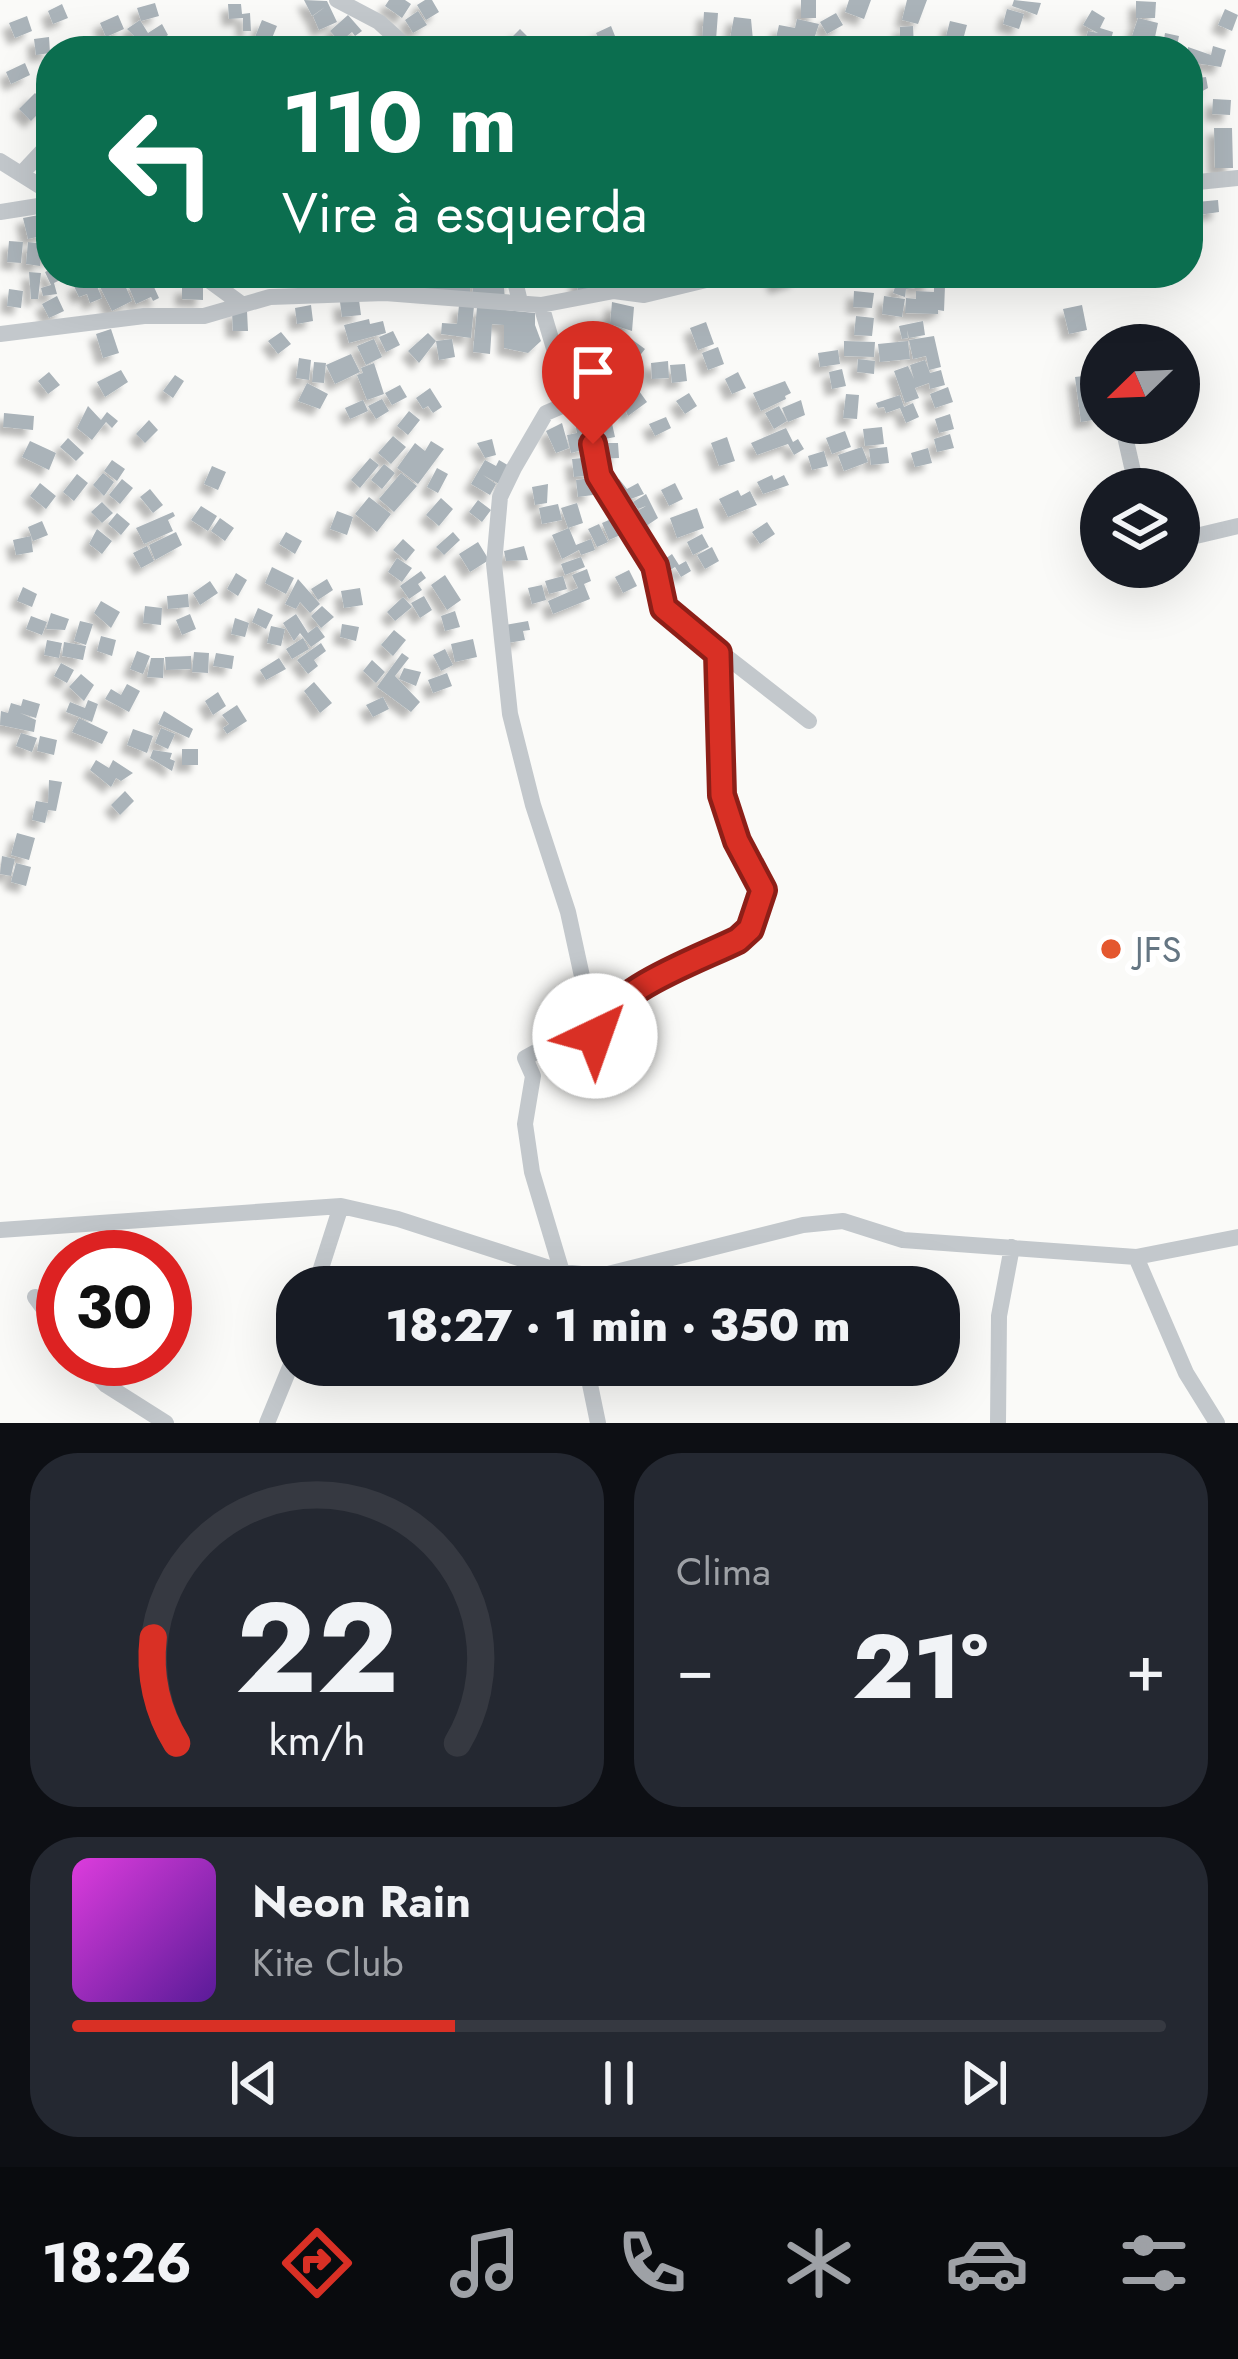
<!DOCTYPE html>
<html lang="pt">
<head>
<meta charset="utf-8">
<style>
	body { margin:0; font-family:Jost,sans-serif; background:#242831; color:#f1f3f6; height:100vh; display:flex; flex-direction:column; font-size:45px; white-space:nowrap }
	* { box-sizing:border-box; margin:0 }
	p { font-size:39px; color:#9ea1a6 }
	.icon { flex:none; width:66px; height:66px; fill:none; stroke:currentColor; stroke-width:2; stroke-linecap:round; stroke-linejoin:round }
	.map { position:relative; height:1423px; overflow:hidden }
	.side { display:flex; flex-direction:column; gap:30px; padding:30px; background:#0d0f14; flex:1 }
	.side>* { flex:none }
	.banner { position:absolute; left:36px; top:36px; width:1167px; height:252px; border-radius:48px; box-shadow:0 12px 48px #0002; background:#0b6e4f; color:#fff; overflow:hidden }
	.needle { width:78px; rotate:247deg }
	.fabs { position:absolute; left:1080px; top:324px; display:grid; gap:24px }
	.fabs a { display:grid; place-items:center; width:120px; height:120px; border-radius:50%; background:#171b24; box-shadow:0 12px 48px #0002; font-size:60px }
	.speed { position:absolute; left:36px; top:1230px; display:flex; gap:24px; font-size:60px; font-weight:700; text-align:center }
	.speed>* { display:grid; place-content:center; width:156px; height:156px; border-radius:50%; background:#171b24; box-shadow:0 12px 48px #0002; line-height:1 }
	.speed .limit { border:18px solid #d22; background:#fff; color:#111 }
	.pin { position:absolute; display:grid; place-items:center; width:102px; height:102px; color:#fff; margin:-123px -51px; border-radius:50% 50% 50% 0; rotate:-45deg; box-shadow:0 0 12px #0007 }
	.pin .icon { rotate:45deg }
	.me { position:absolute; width:132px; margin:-66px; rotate:42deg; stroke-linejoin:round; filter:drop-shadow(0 0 9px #0008) }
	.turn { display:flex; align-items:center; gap:42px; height:252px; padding:0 48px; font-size:54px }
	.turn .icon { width:156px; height:156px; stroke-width:2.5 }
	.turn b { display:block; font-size:84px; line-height:102px }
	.big { font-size:90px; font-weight:800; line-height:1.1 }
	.side .widget { flex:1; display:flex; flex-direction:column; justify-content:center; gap:18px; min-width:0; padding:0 42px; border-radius:48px; background:#242831 }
	.side .dial { align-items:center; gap:0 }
	.dial svg { height:312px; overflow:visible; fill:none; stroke:#363941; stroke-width:7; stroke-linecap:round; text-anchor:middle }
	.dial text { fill:#f1f3f6; stroke:none }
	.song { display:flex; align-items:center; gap:36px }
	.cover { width:144px; height:144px; border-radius:18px; background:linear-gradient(135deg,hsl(300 70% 55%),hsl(270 70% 35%)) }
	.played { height:12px; border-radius:6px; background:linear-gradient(90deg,#d93025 35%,#363941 35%) }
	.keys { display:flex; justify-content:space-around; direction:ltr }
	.heat { display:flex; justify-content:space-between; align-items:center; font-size:66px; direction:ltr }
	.side .tiles { flex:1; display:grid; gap:30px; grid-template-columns:1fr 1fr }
	.widget:last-child { grid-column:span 2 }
	.trip { position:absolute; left:276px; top:1266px; width:684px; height:120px; border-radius:48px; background:#171b24; box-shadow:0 12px 48px #0002; font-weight:800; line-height:120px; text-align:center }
	.tab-bar { display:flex; height:192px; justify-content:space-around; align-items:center; background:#090b0e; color:#9ea1a6 }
	.tab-bar .icon { width:84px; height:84px }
	.tab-bar .active { color:#d93025 }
	.tab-bar b { font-size:54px; color:#f1f3f6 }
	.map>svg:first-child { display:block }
	.building { fill:#aab3b9; filter:url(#shadow) }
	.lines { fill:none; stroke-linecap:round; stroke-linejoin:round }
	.minor { stroke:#c3c8cc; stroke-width:16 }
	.route-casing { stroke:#8d1f18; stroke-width:30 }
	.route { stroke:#d93025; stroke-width:21 }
	.poi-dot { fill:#e4572e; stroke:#fff; stroke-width:4.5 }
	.labels { text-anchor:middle; stroke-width:12; stroke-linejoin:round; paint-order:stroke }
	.poi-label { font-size:36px; fill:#657683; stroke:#fff; text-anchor:start }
</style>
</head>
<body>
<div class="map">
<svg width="1238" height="1423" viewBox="0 0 1238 1423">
	<defs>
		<filter id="shadow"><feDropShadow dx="-7" dy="7" stdDeviation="3" flood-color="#0004"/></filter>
	</defs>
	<rect width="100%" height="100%" fill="#fafaf8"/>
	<path class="building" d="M304,0L327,1L337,22L319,30L313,16L325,7L312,16Z
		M389,0H405L411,4L402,18L385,6Z
		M425,0H432L439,12L426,20L417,5Z
		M801,0H816V18H801Z
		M849,0H871L864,19L845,12Z
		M907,0H927L918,24L902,20Z
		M1014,0L1041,3L1037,15L1012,6Z
		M1136,1L1156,2L1155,18H1136Z
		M155,3L159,16L141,21L137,8Z
		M62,4L68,18L53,24L48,11Z
		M228,4H241L242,14L250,13L251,31H243V18L229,19Z
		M1007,9L1024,14L1019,29L1003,24Z
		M1225,9L1238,15L1232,31L1218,25Z
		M1092,10L1105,18L1100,28L1113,32L1108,51L1083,48L1088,31L1098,33L1083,25Z
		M418,11L427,25L413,33L405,20Z
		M704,12L718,13L716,40L702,39Z
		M836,13L843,25L827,34L820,22Z
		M118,15L124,29L106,37L100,23Z
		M348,15L362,31L355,36L352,32L340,42L330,31Z
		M27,16L32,31L15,38L9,23Z
		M734,17L751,19L753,40L730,38Z
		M1138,18L1158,23L1152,51H1127Z
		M797,19L819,24L812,45L776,38L779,25L795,28Z
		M140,20L148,33L162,24L168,35L147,49L127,29Z
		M262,20L277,26L270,43L255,37Z
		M950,21L967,25L964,36L977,39L973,51L943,48Z
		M611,26L617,41L603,48L596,33Z
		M913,26L914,48L900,49V27Z
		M520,29L531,40L521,51H504V45Z
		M1165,33L1179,36L1176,51H1162Z
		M49,37L50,53L36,55L34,39Z
		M352,37L356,44L366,37L376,51H348L343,43Z
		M658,38L679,41L678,51H656Z
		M1213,46L1226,50L1221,67L1188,62V47L1211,55Z
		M25,63L30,75L11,84L6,72Z
		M1206,77L1208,88L1192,97L1188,79Z
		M35,93L47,105L31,121L19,109Z
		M1213,99L1231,100L1230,115L1212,114Z
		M1214,128H1232L1233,168H1215Z
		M1188,189H1195L1197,202L1218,200L1219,212L1199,215L1198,208L1188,209Z
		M44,214L46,235L28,239L23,218Z
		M9,241L23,242L21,263L7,262Z
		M28,242L51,245V260L40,259V266L26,264Z
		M51,269L60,280L54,283L57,294L43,296L41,288L51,285L45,272Z
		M29,272L41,273L38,299H31Z
		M475,273L512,275L510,287H504L505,300L472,296Z
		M576,273H592L594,290L578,292Z
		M604,273H631L633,279L608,287Z
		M771,273H795L798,280L776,287Z
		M910,273H930L932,286L906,289L905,297L893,293L897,281L912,286Z
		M120,274L132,301L112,311L99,285Z
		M450,275H470V294L423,292L422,281Z
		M149,276L159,298L153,301L151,297L136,304L128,285Z
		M93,277L102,298L90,303L87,294L79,297L74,286Z
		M342,277V287L316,288L315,278Z
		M934,286H945L944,311L938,310V314L905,313L906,298L916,299V291L934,292Z
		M182,287H203V300L182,299Z
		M9,289L23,291L21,308L7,306Z
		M854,291L874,293L872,308L853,307Z
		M57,296L64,311L49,318L42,304Z
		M884,296L905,299L902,317L882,314Z
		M359,300L361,315L342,317L340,302Z
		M612,302L634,307L632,331L610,324Z
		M311,305L313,321L297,324L295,308Z
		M459,305L474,306L471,338L441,334L442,323L457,324Z
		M1082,305L1087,330L1069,334L1063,309Z
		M477,307L535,313V325L541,341L528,353L504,348V325L492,324L490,354L473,352Z
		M247,311L248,331H233L232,312Z
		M856,316L874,318L872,336L854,335Z
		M369,319L370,324L383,321L386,333L349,343L344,325Z
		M923,321L925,335L909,338L907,330L908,338L902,339L899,326Z
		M706,322L714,344L698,350L690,328Z
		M111,329L119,353L103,358L96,334Z
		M393,331L400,345L386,352L379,337Z
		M281,332L291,344L278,354L268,341Z
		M428,333L436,341L419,363L408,351Z
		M934,336L941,367L929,370L926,356L913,359L909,340Z
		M630,338L645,349L634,363L620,351Z
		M374,339L382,357L366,365L357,346Z
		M452,339L455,357L439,360L436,341Z
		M844,341L875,342L874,357L844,356Z
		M908,341L910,359L880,362L878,344Z
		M718,347L724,364L708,370L702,353Z
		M838,350L840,364L820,367L818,353Z
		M588,353L597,370L580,379L571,362Z
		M351,354L360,372L335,384L326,365Z
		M299,358L311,360L309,380L296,378Z
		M858,359L875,361L874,374L857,372Z
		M925,360L930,373L941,370L945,385L930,389L929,383L915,388L919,398L905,403L894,371L908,366L914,379L910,365Z
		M623,361L632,379L618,386L609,369Z
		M668,361L669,378L652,379L651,363Z
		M314,362L326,363L324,383L312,382Z
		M374,363L384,394L367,400L357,375L363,373L361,368Z
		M685,364L687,381L672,383L670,365Z
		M842,369L846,386L832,389L829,372Z
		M121,370L128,382L105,397L97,382Z
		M49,372L60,385L48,394L38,381Z
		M738,372L746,388L732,394L725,379Z
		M175,375L184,381L173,398L163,391Z
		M1093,375L1099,419L1081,422L1075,377Z
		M785,381L791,393L785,396L786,399L761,411L753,393Z
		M307,383L328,394L320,409L298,401Z
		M634,384L647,402L628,416L619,395Z
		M400,385L407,397L392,405L385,393Z
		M948,387L953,402L935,408L930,394Z
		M430,388L442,407L433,413L428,406L423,409L416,398Z
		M689,393L697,406L685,414L676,401Z
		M846,394L859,395L857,419L843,418Z
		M900,395L904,407L913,403L919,417L906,423L900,408L886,413L884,407L878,408L876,403Z
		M382,399L389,411L376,419L368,406Z
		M363,400L368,411L350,419L345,408Z
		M801,400L805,415L788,422L782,408Z
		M88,406L101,420L107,412L118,421L112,428L106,422L92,440L77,428Z
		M779,406L787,421L774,429L765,413Z
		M409,411L420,420L408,435L397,426Z
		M4,413L34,416L33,430L3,427Z
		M950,414L954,429L939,433L935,419Z
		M666,417L671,428L655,436L649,424Z
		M611,419L615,437L596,441L593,423Z
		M149,420L158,430L145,443L136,434Z
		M586,420L590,448L571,453L567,435L577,433L575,423Z
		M562,423L569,448L556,453L546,431Z
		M882,427L884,444L865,446L863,429Z
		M786,428L793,442L798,439L804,449L794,455L788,444L757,455L751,443Z
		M845,431L851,447L832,454L826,438Z
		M950,434L954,448L937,452L934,439Z
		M393,436L406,447L391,464L378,453Z
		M727,437L735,461L719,466L711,443Z
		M68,438L84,453L76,461L60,447Z
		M492,439L496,455L485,458L477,443Z
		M30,441L56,453L49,470L22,457Z
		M431,441L444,449L418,484L397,468L415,443L425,451Z
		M600,443H618L619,458L600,459Z
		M862,447L868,462L844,471L838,455Z
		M887,447L889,463L871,465L869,449Z
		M928,448L932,463L915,467L911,453Z
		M824,451L828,466L812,470L808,456Z
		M593,457L595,475L574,477L572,459Z
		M370,458L379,465L360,488L351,480Z
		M112,460L125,469L117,481L104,471Z
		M485,460L496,466L499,460L511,467L501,485L483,475L496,484L490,495L471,484Z
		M384,464L395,473L382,489L371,480Z
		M212,466L226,472L218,490L204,484Z
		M437,468L448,474L438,493L427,487Z
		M103,473L114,482L104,496L93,485Z
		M401,473L417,486L394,512L379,499Z
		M77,474L88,483L74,501L63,492Z
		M772,475L774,480L784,475L789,485L763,494L757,482Z
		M591,478L593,495L578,497L576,480Z
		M122,479L133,488L120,504L109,495Z
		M619,479L627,489L638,483L644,494L628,500L623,491L619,494L609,487Z
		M40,483L56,496L46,509L30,496Z
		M675,483L683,499L669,506L661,490Z
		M548,484L547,503L535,505L532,487Z
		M150,489L163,505L153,513L140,497Z
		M738,490L741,496L750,491L757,505L728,517L719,499Z
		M646,494L658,518L636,533L627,517L646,506L638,509L633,502Z
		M369,497L391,514L377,532L355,514Z
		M441,498L453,509L439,526L426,515Z
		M478,500L491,510L482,522L469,512Z
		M102,502L113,513L102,523L91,512Z
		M577,503L583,523L568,528L561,508Z
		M558,504L562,520L542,524L539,508Z
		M201,506L217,516L208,531L191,520Z
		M697,508L704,528L677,538L670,518Z
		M337,511L353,517L347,535L330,529Z
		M173,512L175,516L168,520L173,531L144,544L136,528Z
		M117,513L130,524L121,535L108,524Z
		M618,516L625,533L609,540L602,523Z
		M220,518L234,528L225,541L211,531Z
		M42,521L48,535L33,541L28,527Z
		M767,522L775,534L760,544L752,532Z
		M599,524L608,542L597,547L588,529Z
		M569,528L576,545L591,539L595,550L581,555L579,550L562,559L552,535Z
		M97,529L112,541L102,554L89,544Z
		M176,532L182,545L155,560L149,545Z
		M286,532L302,541L295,554L279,544Z
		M453,532L460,540L444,555L436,547Z
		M702,534L709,547L693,555L687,542Z
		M31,536L33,552L16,555L13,540Z
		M403,539L415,550L406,561L393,550Z
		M478,542L489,560L470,572L459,554Z
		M147,546L154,561L141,568L133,553Z
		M524,546L528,560L506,561L504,551Z
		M712,547L719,561L705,569L697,555Z
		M672,554L679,565L686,561L691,571L681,577L675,567L664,574L658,564Z
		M581,557L585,567L565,575L561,564Z
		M397,558L412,568L402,582L388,572Z
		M272,567L294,578L286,594L265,583Z
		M587,569L591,581L584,584L590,599L553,614L548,601L578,588L572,575Z
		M629,570L637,586L623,593L615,577Z
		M421,571L426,578L418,584L422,590L409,599L400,586Z
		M236,573L247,580L238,596L227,589Z
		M445,575L461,600L447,610L431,585Z
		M563,576L567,589L549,594L545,581Z
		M298,579L320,604L310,613L300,602L296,609L285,604Z
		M327,579L333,590L318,600L311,589Z
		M210,581L218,593L200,605L193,593Z
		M542,585L546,600L532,604L528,588Z
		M23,587L37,594L32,607L17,601Z
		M360,588L363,605L344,608L341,591Z
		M188,594L189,607L168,609L167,596Z
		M424,596L432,610L420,618L411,603Z
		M403,597L412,607L395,621L387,612Z
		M101,601L120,612L111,628L94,613Z
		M145,606L162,608L161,625L143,623Z
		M322,606L334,617L321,628L311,616Z
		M258,608L273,615L266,629L252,622Z
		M455,611L460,627L445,631L441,616Z
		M51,613L69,619L65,630L46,629Z
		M190,614L196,629L182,635L176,620Z
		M296,614L308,633L317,626L325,637L311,647L300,633L294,641L283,623Z
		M31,616L47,622L42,635L26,629Z
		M235,618L249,623L245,637L231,634Z
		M80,621L93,624L86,645L74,641Z
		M528,621L530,630L523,631L525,640L508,643L505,625Z
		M342,624L359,627L356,641L340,637Z
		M271,626L285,629L281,646L267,643Z
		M394,630L406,640L393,656L381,645Z
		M101,636L116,640L112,656L97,651Z
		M303,638L309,649L292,659L286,649Z
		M473,639L477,657L455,662L451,644Z
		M47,640L62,643L59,658L44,655Z
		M64,642L86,646L83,660L62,656Z
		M321,643L326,651L314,660L318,666L308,674L297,660Z
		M445,649L453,665L441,671L433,655Z
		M137,651L150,656L143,674L130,669Z
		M194,652L209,653L208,673L192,672Z
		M216,653L234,656L232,669L213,666Z
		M402,653L409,658L395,676L420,702L411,712L377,687Z
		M191,656V669L166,670L165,657Z
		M151,658H164L163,678L147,677Z
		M279,658L286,669L266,680L260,670Z
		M372,660L385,672L376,683L363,671Z
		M61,663L74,670L67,683L54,676Z
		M404,668L421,672L416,686L399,679Z
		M447,673L452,686L433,693L428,680Z
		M81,674L94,685L84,701L69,687Z
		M314,682L332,703L320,713L304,691Z
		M127,684L140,691L129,712L105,699L111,689L121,695Z
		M218,692L226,706L213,715L205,701Z
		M383,697L389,709L373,717L366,705Z
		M23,699L40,704L36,718L20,713L36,720L34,732L0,725L1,711L8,713L11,703L21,706Z
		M88,700L98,704L92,722L66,712L70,702L85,708Z
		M237,705L247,721L227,734L223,728L229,724L222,715Z
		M164,711L193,729L189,738L158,724Z
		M79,718L108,732L102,744L72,732Z
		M161,728L175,734L168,749L155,743Z
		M133,729L153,736L147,753L127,745Z
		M21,733L37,738L32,752L16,746Z
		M40,736L57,740L54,755L37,751Z
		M182,749H198V765H182Z
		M153,750L172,753L170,759L175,761L172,771L150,758Z
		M96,760L109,768L113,760L133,773L121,781L116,778L111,787L90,770Z
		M49,780L62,782L56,811L48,810L45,823L32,820L36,801L48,803Z
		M125,791L134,801L120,815L111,805Z
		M17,833L35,838L29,860L11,855Z
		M2,856L15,859L11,876L0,874Z
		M16,863L31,867L26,886L11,882Z"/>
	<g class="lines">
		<path class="minor" d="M337,0L379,22L401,42L423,51
			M748,51H815
			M0,161L51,193
			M23,172L51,142
			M1188,183L1238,178
			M0,212L51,204
			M199,273L240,303
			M513,273L520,302
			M541,305L555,352L583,397L599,476L655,566L664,608L809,721
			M0,334L144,316H204L270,297L385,293L541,305L614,291L644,295L735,273
			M1128,345L1130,336
			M583,397L546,413L514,468L500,497L494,564L510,714L533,805L568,912L595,1036
			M1122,423L1137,489
			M1179,540L1238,526
			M0,1230L341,1206L398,1219L562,1272L600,1276L803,1225L843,1221L903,1240L1136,1257L1238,1237
			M1136,1257L1186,1373L1217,1423
			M562,1272L532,1172L525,1124L533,1076L525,1058L545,1047L595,1036C609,989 697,960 738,940L750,929L763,890L737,841L721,795L718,653
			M315,1287L341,1206
			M35,1297L63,1335
			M82,1359L106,1385L166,1423
			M586,1365L598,1423
			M267,1423L297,1350
			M998,1423L999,1316L1012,1247"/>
	</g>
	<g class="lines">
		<g class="route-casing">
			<path id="route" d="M593,444L599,476L655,566L664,608L718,653L722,795L737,841L763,890L750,929L738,940C698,960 608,990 595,1036"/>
		</g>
		<use href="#route" class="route"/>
	</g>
	<circle class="poi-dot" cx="1111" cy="949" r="12"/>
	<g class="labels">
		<g class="poi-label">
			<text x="1135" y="962">JFS</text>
		</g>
	</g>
</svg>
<div class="fabs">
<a><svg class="needle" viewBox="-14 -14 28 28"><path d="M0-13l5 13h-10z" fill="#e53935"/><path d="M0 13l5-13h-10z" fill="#9ea1a6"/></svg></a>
<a><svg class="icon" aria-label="layers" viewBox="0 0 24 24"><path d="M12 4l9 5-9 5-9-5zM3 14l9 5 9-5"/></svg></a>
</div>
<div class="speed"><div class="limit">30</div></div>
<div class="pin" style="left:593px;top:444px;background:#d93025"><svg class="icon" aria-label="arrive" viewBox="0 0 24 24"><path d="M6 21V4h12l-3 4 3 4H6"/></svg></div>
<svg class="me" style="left:595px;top:1036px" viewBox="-20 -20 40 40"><circle r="19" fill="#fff"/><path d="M0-13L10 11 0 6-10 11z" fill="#d93025"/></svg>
<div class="trip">18:27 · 1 min · 350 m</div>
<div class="banner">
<div class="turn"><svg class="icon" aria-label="left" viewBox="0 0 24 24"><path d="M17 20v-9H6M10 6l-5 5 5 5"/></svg><div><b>110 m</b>Vire à esquerda</div></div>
</div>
</div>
<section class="side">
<div class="tiles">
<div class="widget dial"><svg viewBox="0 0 100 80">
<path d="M14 69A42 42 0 1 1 86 69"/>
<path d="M14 69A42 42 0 0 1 8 42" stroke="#d93025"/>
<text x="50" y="56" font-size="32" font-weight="700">22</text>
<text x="50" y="72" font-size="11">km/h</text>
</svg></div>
<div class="widget"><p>Clima</p>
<div class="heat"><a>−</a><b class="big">21°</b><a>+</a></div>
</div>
<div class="widget">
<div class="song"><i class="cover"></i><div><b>Neon Rain</b><p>Kite Club</p></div></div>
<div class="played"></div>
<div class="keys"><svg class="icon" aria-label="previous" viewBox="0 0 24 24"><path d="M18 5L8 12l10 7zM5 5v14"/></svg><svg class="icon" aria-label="pause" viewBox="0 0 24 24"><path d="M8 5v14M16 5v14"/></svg><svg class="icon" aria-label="next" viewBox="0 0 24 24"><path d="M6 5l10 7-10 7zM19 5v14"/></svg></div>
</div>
</div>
</section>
<nav class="tab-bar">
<b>18:26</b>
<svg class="icon active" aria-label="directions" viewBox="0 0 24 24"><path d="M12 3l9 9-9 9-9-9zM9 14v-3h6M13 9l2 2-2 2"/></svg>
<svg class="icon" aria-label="music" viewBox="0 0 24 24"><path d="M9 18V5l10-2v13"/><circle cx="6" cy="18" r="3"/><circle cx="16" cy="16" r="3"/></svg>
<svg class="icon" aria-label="phone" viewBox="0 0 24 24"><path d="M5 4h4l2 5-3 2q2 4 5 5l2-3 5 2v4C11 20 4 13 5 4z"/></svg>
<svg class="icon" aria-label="climate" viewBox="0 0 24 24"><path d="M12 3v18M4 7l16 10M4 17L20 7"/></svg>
<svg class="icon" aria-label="car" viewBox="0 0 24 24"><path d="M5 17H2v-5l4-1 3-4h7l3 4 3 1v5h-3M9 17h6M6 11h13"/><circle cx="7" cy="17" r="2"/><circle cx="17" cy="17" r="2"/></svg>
<svg class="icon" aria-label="filters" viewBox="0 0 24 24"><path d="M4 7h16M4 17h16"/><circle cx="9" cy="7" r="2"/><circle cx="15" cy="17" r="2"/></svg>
</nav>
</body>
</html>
